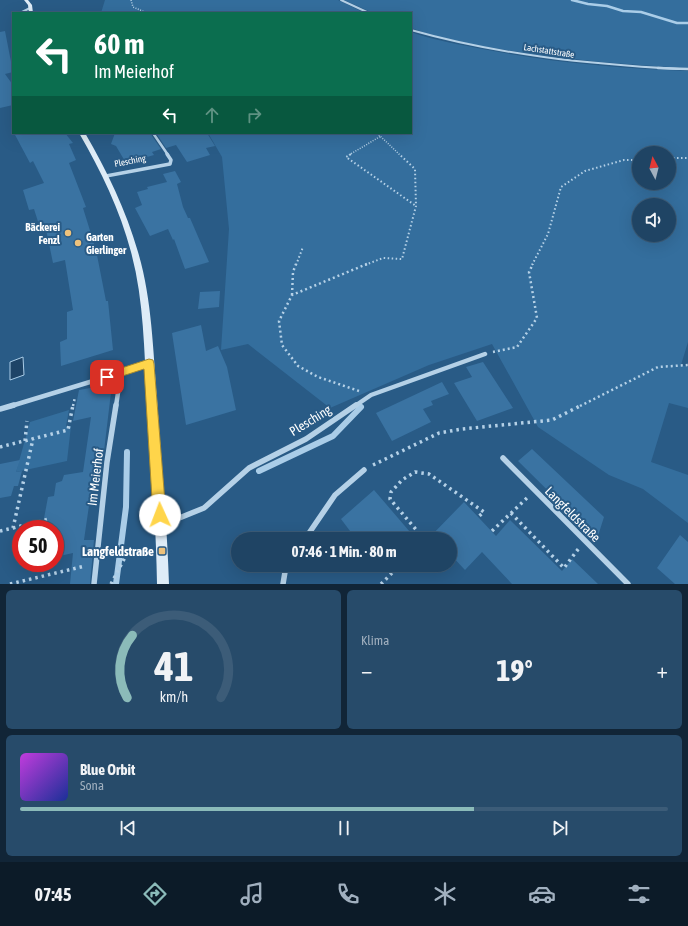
<!DOCTYPE html>
<html lang="de">
<head>
<meta charset="utf-8">
<style>
	body { margin:0; font-family:"Asap Condensed",sans-serif; background:#274b6a; color:#f1f3f6; height:100vh; display:flex; flex-direction:column; font-size:15px; white-space:nowrap }
	* { box-sizing:border-box; margin:0 }
	p { font-size:13px; color:#a1b0bf }
	.icon { flex:none; width:22px; height:22px; fill:none; stroke:currentColor; stroke-width:2; stroke-linecap:round; stroke-linejoin:round }
	.map { position:relative; height:584px; overflow:hidden }
	.panel { display:flex; flex-direction:column; gap:6px; padding:6px; background:#112537; flex:1 }
	.panel>* { flex:none }
	.hud { position:absolute; left:12px; top:12px; width:400px; height:122px; border-radius:0px; box-shadow:0 4px 16px #0002,0 0 0 1px #3c5c78; background:#0b6e4f; color:#fff; overflow:hidden }
	.needle { width:26px; rotate:353deg }
	.tools { position:absolute; left:632px; top:146px; display:grid; gap:8px }
	.tools a { display:grid; place-items:center; width:44px; height:44px; border-radius:50%; background:#1f4464; box-shadow:0 4px 16px #0002,0 0 0 1px #3c5c78; font-size:20px }
	.speed { position:absolute; left:12px; top:520px; display:flex; gap:8px; font-size:20px; font-weight:700; text-align:center }
	.speed>* { display:grid; place-content:center; width:52px; height:52px; border-radius:50%; background:#1f4464; box-shadow:0 4px 16px #0002,0 0 0 1px #3c5c78; line-height:1 }
	.speed .limit { border:6px solid #d22; background:#fff; color:#111 }
	.pin { position:absolute; display:grid; place-items:center; width:34px; height:34px; color:#fff; margin:-17px; border-radius:8px; box-shadow:0 2px 6px #0006 }
	.me { position:absolute; width:44px; margin:-22px; rotate:358deg; stroke-linejoin:round; filter:drop-shadow(0 0 3px #0008) }
	.turn { display:flex; align-items:center; gap:14px; height:84px; padding:0 16px; font-size:18px }
	.turn .icon { width:52px; height:52px; stroke-width:2.5 }
	.turn b { display:block; font-size:28px; line-height:34px }
	.lanes { display:flex; align-items:center; height:38px; padding:0 16px; background:#0003; justify-content:center; gap:20px; direction:ltr }
	.lanes .off { opacity:.35 }
	.big { font-size:30px; font-weight:700; line-height:1.1 }
	.panel .card { flex:1; display:flex; flex-direction:column; justify-content:center; gap:6px; min-width:0; padding:0 14px; border-radius:6px; background:#274b6a }
	.panel .dial { align-items:center; gap:0 }
	.dial svg { height:104px; overflow:visible; fill:none; stroke:#3c5c78; stroke-width:7; stroke-linecap:round; text-anchor:middle }
	.dial text { fill:#f1f3f6; stroke:none }
	.song { display:flex; align-items:center; gap:12px }
	.cover { width:48px; height:48px; border-radius:6px; background:linear-gradient(135deg,hsl(290 70% 55%),hsl(230 70% 35%)) }
	.played { height:4px; border-radius:2px; background:linear-gradient(90deg,#8bbbb9 70%,#3c5c78 70%) }
	.keys { display:flex; justify-content:space-around; direction:ltr }
	.heat { display:flex; justify-content:space-between; align-items:center; font-size:22px; direction:ltr }
	.panel .tiles { flex:1; display:grid; gap:6px; grid-template-columns:1fr 1fr }
	.card:last-child { grid-column:span 2 }
	.trip { position:absolute; left:231px; top:532px; width:226px; height:40px; border-radius:20px; background:#1f4464; box-shadow:0 4px 16px #0002,0 0 0 1px #3c5c78; font-weight:700; line-height:40px; text-align:center }
	.tabs { display:flex; height:64px; justify-content:space-around; align-items:center; background:#0c1b28; color:#a1b0bf }
	.tabs .icon { width:28px; height:28px }
	.tabs .current { color:#8bbbb9 }
	.tabs b { font-size:18px; color:#f1f3f6 }
	.map>svg:first-child { display:block }
	.green { fill:#346e9d; fill-rule:evenodd }
	.water { fill:#1e4467; stroke:#aacde8 }
	.lines { fill:none; stroke-linecap:round; stroke-linejoin:round }
	.stream-far1 { stroke:#aacde8; stroke-width:2.5 }
	.stream { stroke:#aacde8; stroke-width:6 }
	.building { fill:#3a73a2 }
	.path-far3 { stroke:#b5d1e7; stroke-width:1.5; stroke-dasharray:1 1.5; stroke-linecap:butt }
	.path-far2 { stroke:#b5d1e7; stroke-width:2; stroke-dasharray:1.5 2.5; stroke-linecap:butt }
	.path-far1 { stroke:#b5d1e7; stroke-width:2.5; stroke-dasharray:2 3; stroke-linecap:butt }
	.path { stroke:#b5d1e7; stroke-width:3.5; stroke-dasharray:2.5 4; stroke-linecap:butt }
	.minor-far4 { stroke:#b5d1e7; stroke-width:2 }
	.minor-far3 { stroke:#b5d1e7; stroke-width:2.5 }
	.minor-far2 { stroke:#b5d1e7; stroke-width:3.5 }
	.minor-far1 { stroke:#b5d1e7; stroke-width:4.5 }
	.minor { stroke:#b5d1e7; stroke-width:5.5 }
	.secondary { fill:#deecf7; fill-rule:evenodd }
	.route { fill:#ffd54a; stroke:#a68a30 }
	.poi-dot { fill:#eec27c; stroke:#295b86; stroke-width:1.5 }
	.labels { text-anchor:middle; stroke-width:4; stroke-linejoin:round; paint-order:stroke }
	.far-street-label { font-size:9px; fill:#fff; stroke:#295b86 }
	.poi-label { font-size:11px; font-weight:bold; fill:#fff; stroke:#295b86; text-anchor:end }
	.near-street-label { font-size:13px; fill:#fff; stroke:#295b86 }
	.near-poi-label { font-size:13px; font-weight:bold; fill:#fff; stroke:#295b86; text-anchor:end }
</style>
</head>
<body>
<div class="map">
<svg width="688" height="584" viewBox="0 0 688 584">
	<rect width="100%" height="100%" fill="#295b86"/>
	<path class="green" d="M105,0H338L365,13H101Z
		M344,0H688V68C627,65 567,60 506,50C474,45 442,39 411,28V13H373Z
		M411,32C436,41 462,45 488,50C555,63 620,68 688,71V342L681,365L688,367V408L669,403L651,462L688,475V523L643,489L609,475L538,427L492,344L429,365L330,408L248,344L221,350L229,229L222,157L208,133H411ZM639,153H669V183H639ZM639,205H669V235H639Z
		M69,410L66,426H71L67,461L16,472L30,422Z"/>
	<path class="water" d="M23,357L24,375L10,380V362Z"/>
	<g class="lines">
		<path class="stream-far1" d="M572,0L588,4L607,6L623,11L641,12L677,23H688"/>
		<path class="stream" d="M259,471L333,436L361,407
			M116,584L126,507L127,452"/>
	</g>
	<path class="building" d="M5,31L13,72L5,74L13,85V105L0,108V32Z
		M14,133H65L73,143L69,144L76,160L69,163L86,207L83,208L96,250L106,301H108L113,350L61,366L60,342L67,339V312L73,310L65,260L53,263L46,229L41,231L34,209L29,210L23,190L44,183L33,161L30,163Z
		M115,133H150L161,149L152,152L154,155L126,163L116,146L111,144Z
		M156,133H207L215,146L206,148L210,155L187,162L176,145L166,148Z
		M175,171L181,182L177,184L183,207L188,218H190L209,262L185,269L174,239L173,240L168,229L150,236L135,208L142,205L137,192L148,189L147,187L167,182L163,174Z
		M220,291L219,307L198,309L200,292Z
		M201,325L206,351L218,346L227,367L236,410L186,425L172,333Z
		M483,362L513,408L477,421L454,383L472,377L466,367Z
		M442,382L449,394L431,401L433,405L423,409L431,422L392,441L376,413Z
		M112,384L101,476L93,478L84,540H94L90,584H70L73,553L55,557V529H42L48,497L54,496L56,483L62,481L64,475L83,472L91,417L73,421L79,390Z
		M532,449L604,517L597,539L518,461Z
		M20,460L16,472L22,471L18,486H14L11,496L0,498V464Z
		M374,490L416,539H356L341,519Z
		M464,502L496,536L510,520L562,571L572,559L598,584H512L482,552L465,570L450,554V539H428Z
		M680,535L688,542V584H675L657,568Z"/>
	<g class="lines">
		<path class="path-far3" d="M131,0L133,7L147,13
			M377,133L400,155
			M349,155L381,136"/>
		<path class="path-far2" d="M351,154L346,157L416,206
			M669,158H688
			M296,265L303,247
			M365,265L383,258L402,259L416,206L415,169L399,154
			M532,265L548,234L561,187L585,171L624,160H639"/>
		<path class="path-far1" d="M292,295L293,272L296,264
			M493,352L517,347L537,318L529,272L533,264
			M359,391L318,377L298,366L282,345L279,321L292,295L367,264
			M73,406L75,397
			M580,406L658,367L688,365"/>
		<path class="path" d="M25,441L27,421
			M0,447L68,430L73,405
			M373,465L439,433L462,429L552,420L582,405
			M511,513L564,568L579,548
			M13,528L49,519
			M0,531L13,528L33,439
			M492,531L528,497
			M424,539L390,499L391,492L402,480L415,472L429,474L484,512L478,517
			M10,584L85,566
			M111,584L132,544
			M381,584L400,565"/>
		<path class="minor-far4" d="M341,0L369,13
			M20,13L30,8
			M411,30C499,55 588,64 679,69"/>
		<path class="minor-far3" d="M658,68L688,69
			M153,133L168,155"/>
		<path class="minor-far2" d="M106,176L170,164L171,160L167,154"/>
		<path class="minor-far1" d="M11,406L149,364
			M116,406L121,373
			M355,406L371,395L485,354"/>
		<path class="minor" d="M0,409L14,405
			M503,458L628,584
			M162,525L204,508L249,468L306,439L356,405
			M305,539L335,495L364,470
			M94,584L107,462L116,405
			M283,584L285,572L289,565"/>
		<path class="secondary" d="M24,0H28L32,5L33,13H29L28,5Z
			M79,133H85C107,171 126,210 138,252C152,299 153,350 157,399C161,461 167,522 169,584H157C156,522 151,461 147,399C144,350 144,300 131,252C120,210 101,171 79,133Z"/>
	</g>
	<path class="route" d="M149,359L153,360L154,364L166,515L164,520L160,522L155,520L153,515L144,369L107,381L103,380L101,377L103,374Z"/>
	<g class="poi-dot">
		<circle cx="68" cy="233" r="4"/>
		<circle cx="78" cy="243" r="4"/>
		<rect x="158" y="547" width="8" height="8" rx="2"/>
	</g>
	<g class="labels">
		<g class="far-street-label">
			<text transform="translate(549 51) rotate(9)" y="3">Lachstattstraße</text>
			<text transform="translate(130 161) rotate(-11)" y="3">Plesching</text>
		</g>
		<g class="poi-label">
			<text x="60" y="231">Bäckerei<tspan x="60" dy="13">Fenzl</tspan></text>
			<text x="86" y="241" text-anchor="start">Garten<tspan x="86" dy="13">Gierlinger</tspan></text>
		</g>
		<g class="near-street-label">
			<text transform="translate(310 420) rotate(-32)" y="5">Plesching</text>
			<text transform="translate(95 477) rotate(-83)" y="5">Im Meierhof</text>
			<text transform="translate(573 514) rotate(45)" y="5">Langfeldstraße</text>
		</g>
		<g class="near-poi-label">
			<text x="154" y="556">Langfeldstraße</text>
		</g>
	</g>
</svg>
<div class="tools">
<a><svg class="needle" viewBox="-14 -14 28 28"><path d="M0-13l5 13h-10z" fill="#e53935"/><path d="M0 13l5-13h-10z" fill="#a1b0bf"/></svg></a>
<a><svg class="icon" aria-label="sound" viewBox="0 0 24 24"><path d="M4 9h4l5-4v14l-5-4H4zM17 9q2 3 0 6"/></svg></a>
</div>
<div class="speed"><div class="limit">50</div></div>
<div class="pin" style="left:107px;top:377px;background:#d93025"><svg class="icon" aria-label="arrive" viewBox="0 0 24 24"><path d="M6 21V4h12l-3 4 3 4H6"/></svg></div>
<svg class="me" style="left:160px;top:515px" viewBox="-20 -20 40 40"><circle r="19" fill="#fff"/><path d="M0-13L10 11 0 6-10 11z" fill="#ffd54a"/></svg>
<div class="trip">07:46 · 1 Min. · 80 m</div>
<div class="hud">
<div class="turn"><svg class="icon" aria-label="left" viewBox="0 0 24 24"><path d="M17 20v-9H6M10 6l-5 5 5 5"/></svg><div><b>60 m</b>Im Meierhof</div></div>
<div class="lanes"><svg class="icon" aria-label="left" viewBox="0 0 24 24"><path d="M17 20v-9H6M10 6l-5 5 5 5"/></svg><svg class="icon off" aria-label="ahead" viewBox="0 0 24 24"><path d="M12 20V5M6 11l6-6 6 6"/></svg><svg class="icon off" aria-label="right" viewBox="0 0 24 24"><path d="M7 20v-9h11M14 6l5 5-5 5"/></svg></div>
</div>
</div>
<section class="panel">
<div class="tiles">
<div class="card dial"><svg viewBox="0 0 100 80">
<path d="M14 69A42 42 0 1 1 86 69"/>
<path d="M14 69A42 42 0 0 1 18 21" stroke="#8bbbb9"/>
<text x="50" y="56" font-size="32" font-weight="700">41</text>
<text x="50" y="72" font-size="11">km/h</text>
</svg></div>
<div class="card"><p>Klima</p>
<div class="heat"><a>−</a><b class="big">19°</b><a>+</a></div>
</div>
<div class="card">
<div class="song"><i class="cover"></i><div><b>Blue Orbit</b><p>Sona</p></div></div>
<div class="played"></div>
<div class="keys"><svg class="icon" aria-label="previous" viewBox="0 0 24 24"><path d="M18 5L8 12l10 7zM5 5v14"/></svg><svg class="icon" aria-label="pause" viewBox="0 0 24 24"><path d="M8 5v14M16 5v14"/></svg><svg class="icon" aria-label="next" viewBox="0 0 24 24"><path d="M6 5l10 7-10 7zM19 5v14"/></svg></div>
</div>
</div>
</section>
<nav class="tabs">
<b>07:45</b>
<svg class="icon current" aria-label="directions" viewBox="0 0 24 24"><path d="M12 3l9 9-9 9-9-9zM9 14v-3h6M13 9l2 2-2 2"/></svg>
<svg class="icon" aria-label="music" viewBox="0 0 24 24"><path d="M9 18V5l10-2v13"/><circle cx="6" cy="18" r="3"/><circle cx="16" cy="16" r="3"/></svg>
<svg class="icon" aria-label="phone" viewBox="0 0 24 24"><path d="M5 4h4l2 5-3 2q2 4 5 5l2-3 5 2v4C11 20 4 13 5 4z"/></svg>
<svg class="icon" aria-label="climate" viewBox="0 0 24 24"><path d="M12 3v18M4 7l16 10M4 17L20 7"/></svg>
<svg class="icon" aria-label="car" viewBox="0 0 24 24"><path d="M5 17H2v-5l4-1 3-4h7l3 4 3 1v5h-3M9 17h6M6 11h13"/><circle cx="7" cy="17" r="2"/><circle cx="17" cy="17" r="2"/></svg>
<svg class="icon" aria-label="filters" viewBox="0 0 24 24"><path d="M4 7h16M4 17h16"/><circle cx="9" cy="7" r="2"/><circle cx="15" cy="17" r="2"/></svg>
</nav>
</body>
</html>
